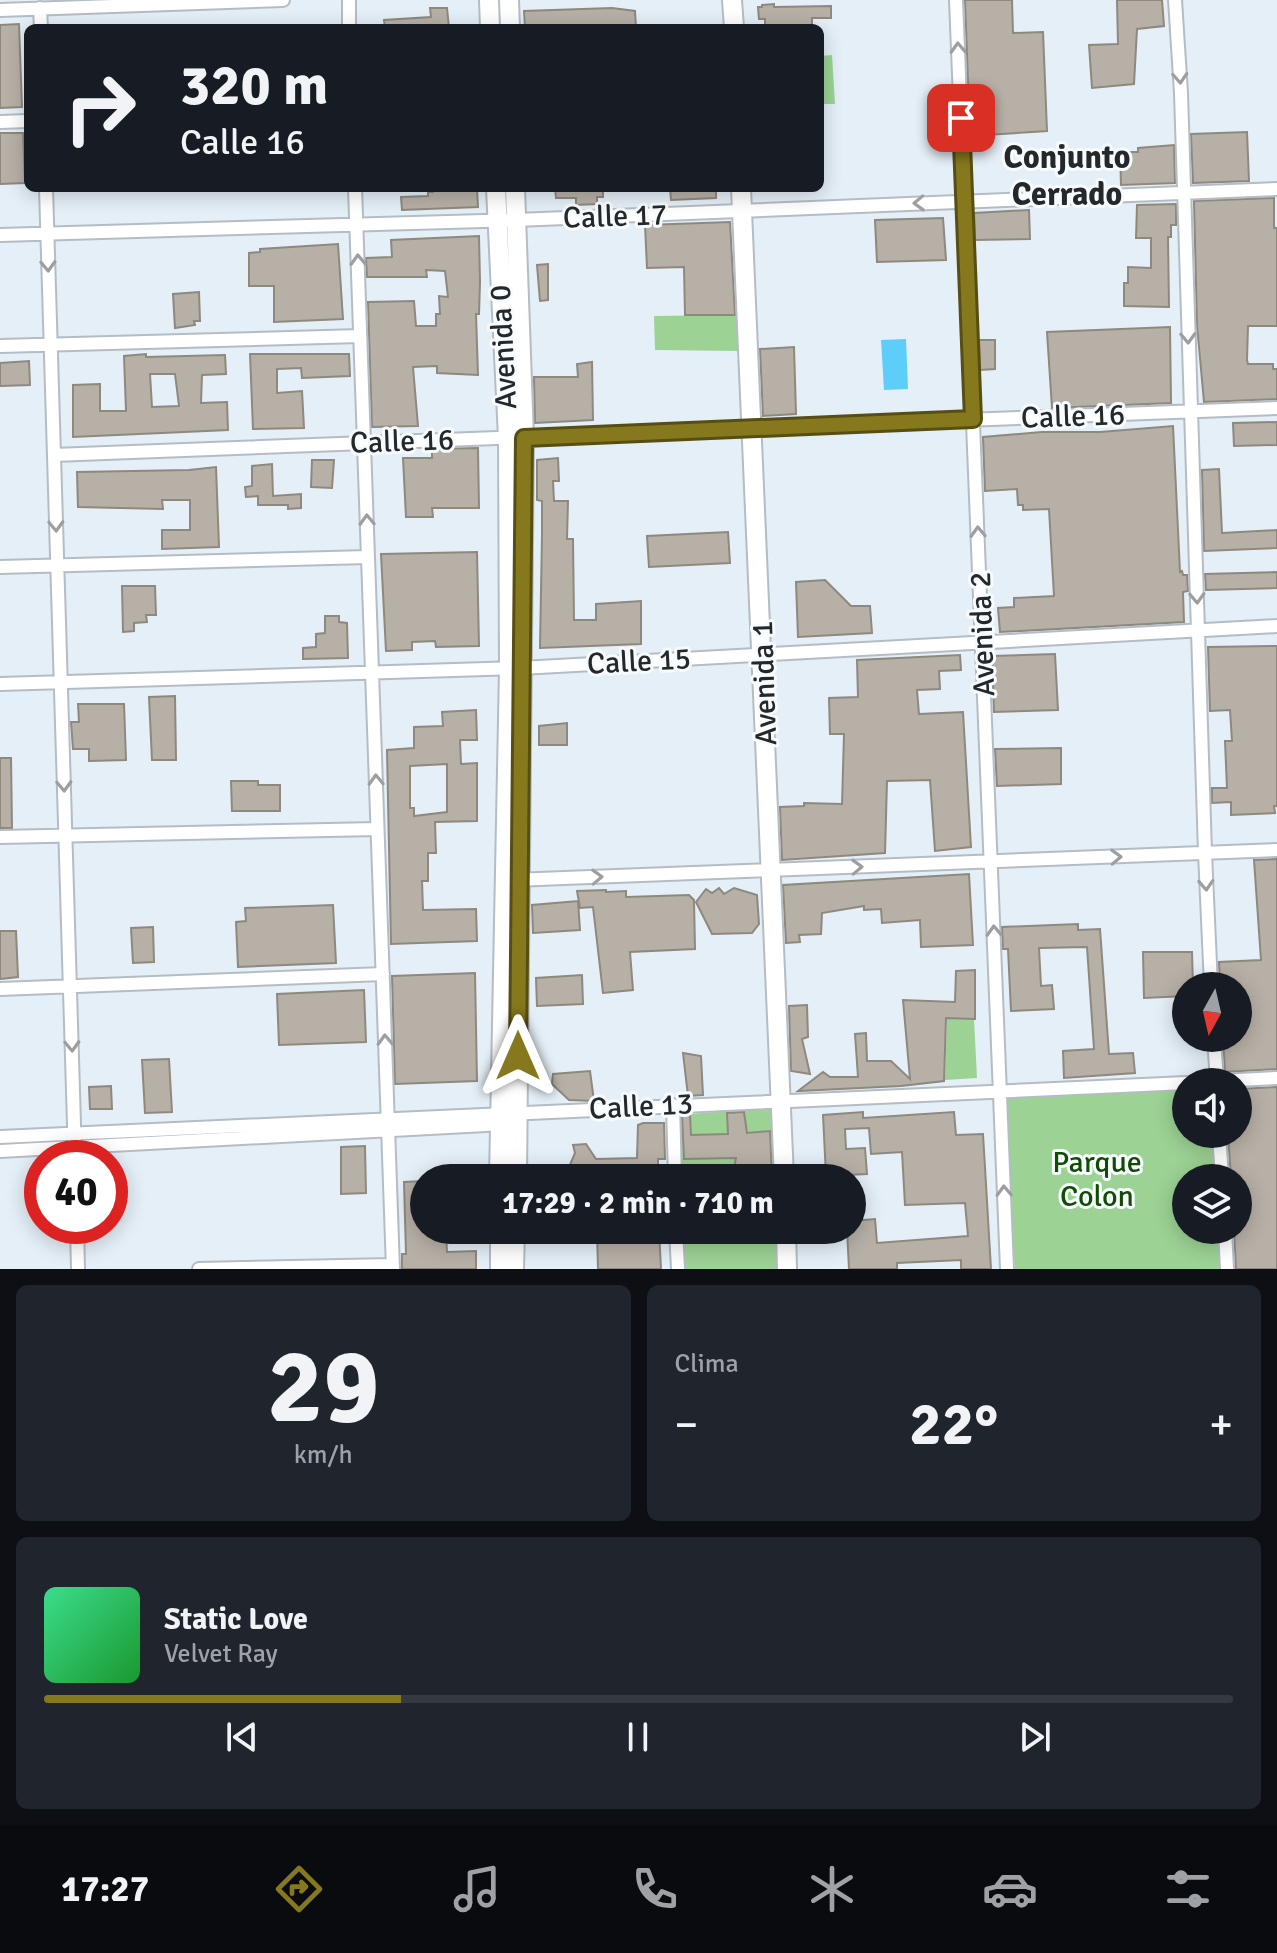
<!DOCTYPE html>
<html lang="es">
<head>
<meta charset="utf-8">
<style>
	body { margin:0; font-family:Signika,sans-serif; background:#20242c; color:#f1f3f6; height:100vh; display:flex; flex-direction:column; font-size:30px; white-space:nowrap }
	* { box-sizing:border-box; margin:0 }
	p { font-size:26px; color:#9ea1a6 }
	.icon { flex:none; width:44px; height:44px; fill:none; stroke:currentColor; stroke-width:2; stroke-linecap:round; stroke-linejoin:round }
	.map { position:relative; height:1269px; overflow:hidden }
	.panel { display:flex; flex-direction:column; gap:16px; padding:16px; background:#0d0f14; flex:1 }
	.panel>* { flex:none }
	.banner { position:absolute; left:24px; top:24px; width:800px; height:168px; border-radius:12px; box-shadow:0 4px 20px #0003; background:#171b24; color:#f1f3f6; overflow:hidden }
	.needle { width:52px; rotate:188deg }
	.tools { position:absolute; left:1172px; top:972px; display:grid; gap:16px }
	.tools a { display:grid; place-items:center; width:80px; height:80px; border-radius:50%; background:#171b24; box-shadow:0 4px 20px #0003; font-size:40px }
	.speed { position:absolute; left:24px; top:1140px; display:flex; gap:16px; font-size:40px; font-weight:700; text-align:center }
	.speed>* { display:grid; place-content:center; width:104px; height:104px; border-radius:50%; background:#171b24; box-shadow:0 4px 20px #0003; line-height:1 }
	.speed .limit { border:12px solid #d22; background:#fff; color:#111 }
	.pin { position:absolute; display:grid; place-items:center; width:68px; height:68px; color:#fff; margin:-34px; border-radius:16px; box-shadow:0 4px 12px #0006 }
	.me { position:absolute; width:88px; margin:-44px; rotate:0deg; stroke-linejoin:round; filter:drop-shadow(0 0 6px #0008) }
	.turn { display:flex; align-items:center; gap:28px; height:168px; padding:0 24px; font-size:36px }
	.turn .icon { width:104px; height:104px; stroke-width:2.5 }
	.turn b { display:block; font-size:56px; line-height:68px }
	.big { font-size:60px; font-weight:700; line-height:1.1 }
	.panel .widget { flex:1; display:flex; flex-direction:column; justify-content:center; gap:12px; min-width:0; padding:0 28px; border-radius:12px; background:#20242c }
	.panel .dial { align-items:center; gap:0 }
	.dial b { font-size:104px; line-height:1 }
	.song { display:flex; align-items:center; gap:24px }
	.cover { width:96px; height:96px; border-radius:12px; background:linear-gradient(135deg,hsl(150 70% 55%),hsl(130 70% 35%)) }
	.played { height:8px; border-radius:4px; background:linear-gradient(90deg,#86781d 30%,#363941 30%) }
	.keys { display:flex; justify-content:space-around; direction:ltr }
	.heat { display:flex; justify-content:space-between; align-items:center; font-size:44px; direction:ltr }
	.panel .tiles { flex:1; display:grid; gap:16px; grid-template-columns:1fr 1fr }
	.widget:last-child { grid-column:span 2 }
	.trip { position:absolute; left:410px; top:1164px; width:456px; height:80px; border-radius:40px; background:#171b24; box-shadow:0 4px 20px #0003; font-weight:700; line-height:80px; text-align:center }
	.tab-bar { display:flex; height:128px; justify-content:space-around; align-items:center; background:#090b0e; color:#9ea1a6 }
	.tab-bar .icon { width:56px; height:56px }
	.tab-bar .on { color:#86781d }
	.tab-bar b { font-size:36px; color:#f1f3f6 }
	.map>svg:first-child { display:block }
	.green { fill:#9cd294 }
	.water { fill:#5fcdf9 }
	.building { fill:#b7b0a7; stroke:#8e887f; stroke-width:2; fill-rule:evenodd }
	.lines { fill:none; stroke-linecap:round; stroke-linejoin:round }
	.street-casing { stroke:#b4bdc4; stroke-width:16 }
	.secondary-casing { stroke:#b4bdc4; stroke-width:22 }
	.street { stroke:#fff; stroke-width:12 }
	.secondary { stroke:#fff; stroke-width:18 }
	.oneway { stroke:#9d9ea0 }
	.route-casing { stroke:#574e13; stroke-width:20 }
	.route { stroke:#86781d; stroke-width:14 }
	.labels { text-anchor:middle; stroke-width:6; stroke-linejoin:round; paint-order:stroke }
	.street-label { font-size:30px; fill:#25282b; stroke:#f7fbfe }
	.park-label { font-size:30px; fill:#0f4d03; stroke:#f7fbfe }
	.neighbourhood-label { font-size:32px; font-weight:bold; fill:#25282b; stroke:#f7fbfe }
</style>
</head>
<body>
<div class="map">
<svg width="1277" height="1269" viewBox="0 0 1277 1269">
	<rect width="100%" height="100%" fill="#e5eff7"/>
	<path class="green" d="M832,55L835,104H820V56Z
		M738,315L739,351L655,350L654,316Z
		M947,1018L974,1019L977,1078L945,1080Z
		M1186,1087V1134H1214L1216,1178H1186V1230H1219L1221,1269H1015L1002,1093Z
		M772,1108L776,1178H677L676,1115Z
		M681,1230H779L781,1269H682Z"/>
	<path class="water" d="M906,339L908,389L884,390L881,340Z"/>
	<path class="building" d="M965,0H1012L1013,33L1043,32L1047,131L970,136Z
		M1117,0H1162L1164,26L1137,29L1134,84L1092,88L1089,45L1118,44Z
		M774,4V7L831,6V18H812V25L765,28V19H759L758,7H762V5Z
		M430,8H447L449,28H385L384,20L431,17Z
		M612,8L635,11L636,28H525L524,11Z
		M19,24L22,107L0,108V25Z
		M1247,132L1249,181L1193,183L1191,134Z
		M0,133H23L25,183L0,184Z
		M1174,145L1175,183L1121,185L1120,152H1138V148Z
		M433,188H477L478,207L402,210L401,197L428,196V192H433Z
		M555,188H603V197H597V204L576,205V198H556Z
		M670,188H716V198L671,200Z
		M1274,198V228H1277V326H1248L1247,360L1248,364H1273V369H1277V399L1204,402L1197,325L1194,201Z
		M1176,204V225H1171V237H1168L1169,307L1124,306V283H1128V267L1151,268V238H1136L1137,205Z
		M1029,210L1030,239L975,240L974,213Z
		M943,218L946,260L877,262L875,220Z
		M730,222L735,315H685L684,267L647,268L645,225Z
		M479,236L480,282L479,314H476L478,375L437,373V366L413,367L418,426L372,427L368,302L414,301L416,326H436V314H440L439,296L448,297L445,271L426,270L427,277H367L366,258L392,257L391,240Z
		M338,244L343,319L274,322V286H249V253L260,252V249Z
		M548,264V300L540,301L537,265Z
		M199,292L200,321H194L195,325L175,328L173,294Z
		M1170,327L1171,403L1052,408L1047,332Z
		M979,340H995V369L980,370Z
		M794,347L796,414L763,416L760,349Z
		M146,354V357L225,355L226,374L202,375L201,403L227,402L228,430L73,437V385L100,384V411H126L124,356ZM150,374H175L179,406L152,407Z
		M250,354H349L350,376L302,378L301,368L277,369V393L302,391L304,428L253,429Z
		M29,361L30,385L0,386V363Z
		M592,362L593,420L535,423L534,377H578L577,364Z
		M1277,422V445L1234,446L1233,423Z
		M1173,426L1180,572L1182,571L1183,575H1187L1188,591L1183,592L1184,622L1000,632L998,608L1014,607V598L1054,596L1049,509L1023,510V505H1018L1017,489L985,491L983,437L1042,432H1100Z
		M478,448L479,508H432L433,517H406L403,458H432V449Z
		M558,458L559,481H553L554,501H568L567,539H573L574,620H596V604L641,601V644L540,648L542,535V501L537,500V460Z
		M312,460H334L332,488L311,487Z
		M272,464L273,496L301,494V508L288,509V505H258V496L246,497L245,487L252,486V466Z
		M216,467L219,547L162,549V530H190V500H162L163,509L78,507L77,472L189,470Z
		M1219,469L1222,533L1277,530V548L1204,551L1202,470Z
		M728,532L730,563L649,567L647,536Z
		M477,552L479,646L436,647L435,641L412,642V650L386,651L381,554Z
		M1277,572V588L1206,590L1205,574Z
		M825,580L851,606H870L872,633L798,637L796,582Z
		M122,586H155L156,615H146L147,622L134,623V631L123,632Z
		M325,616H339V622L347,623L348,658L303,659V648L316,647V634L325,633Z
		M1277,646V806H1274L1275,813L1231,815V802L1212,803V788H1227L1225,741H1232L1230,710L1210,711L1208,647Z
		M1055,654L1058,710L994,712L992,656Z
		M960,655L961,670L939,671L940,689L917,690L919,714L963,712L971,847L935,851L930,780L887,781L885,853L782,860L780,807L804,806V803L842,804L844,734H830L829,698L858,697L857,660Z
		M175,696L176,760H152L149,697Z
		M78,704H124L126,760L89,761V749H73L71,722H79Z
		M476,710L477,740H460L461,764L477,763V821L435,822L436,853H428V881H422L423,910L476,909L477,941L391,944L387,750L414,748V727L443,726L442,712ZM447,764V812L414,816V808H410V766Z
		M567,723V745H539V726Z
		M1061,748V784L997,786L995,749Z
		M0,758H11L12,828H0Z
		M231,781H258V785H280V811H232Z
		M1277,859V1069L1225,1072L1223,1038H1238V986H1220L1219,962L1261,960L1254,860Z
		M969,874L973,945L921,947L920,920L882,923L881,909L864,910V906L822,913L821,934L799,935L800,942L786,943L783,885Z
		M719,888L724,894L734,888L757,895L759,924L752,933L712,934L696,902L706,889L712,893Z
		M606,890V892L626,891V897L689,895L694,900L695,949L630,952L633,990L603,993L593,907L580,908L577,891Z
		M578,901L580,930L533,933L532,905Z
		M333,905L336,963L238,967L236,922L246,921L245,908Z
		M1078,924V930L1100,929L1109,1054L1133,1053L1135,1073L1064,1078L1063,1051L1094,1049L1087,947L1039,948L1041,986L1052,985L1054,1009L1011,1011L1008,949H1003L1002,927Z
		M153,927L154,962L133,963L131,928Z
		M0,931H16L18,977L0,979Z
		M1143,952H1192L1193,986H1186V996L1144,998Z
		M975,970V1019L946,1018L944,1081L901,1086L798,1091L823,1072L830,1077H858L855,1034L866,1033L867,1061H891L910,1079L903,1000L955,1002L956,971Z
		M475,973L477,1081L395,1084L392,976Z
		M582,975L583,1004L537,1006L536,978Z
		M364,990L366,1042L279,1045L277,994Z
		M807,1005L808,1037L802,1039L810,1074L791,1071L789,1006Z
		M683,1053L701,1056L703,1095L688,1096Z
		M169,1059L172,1112L145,1113L142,1060Z
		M590,1071L594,1101L569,1100L552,1084L553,1074Z
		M111,1086L112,1109H90L89,1087Z
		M1277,1087V1269H1236L1234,1230H1238V1178H1231L1228,1134H1238V1089Z
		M744,1112L747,1133L770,1131L772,1178H732L736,1158L684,1159L682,1115H690L691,1135L728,1134L727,1113Z
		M863,1112V1118L954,1112L956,1135L983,1134L991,1269H961V1260L897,1263V1269H849L847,1230H852V1221L875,1219L877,1243L968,1236L965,1203L905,1205L902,1152L871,1154L869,1128L845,1129L846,1149L865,1148L867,1174L826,1176L823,1115Z
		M643,1123H664L665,1159H658V1178H535V1171L569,1167L575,1153L573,1145L586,1144L596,1159L637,1158L638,1125Z
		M365,1146L366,1193L341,1194V1147Z
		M424,1181V1230H446L447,1252L476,1251V1269H402V1254H406L404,1182Z
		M597,1230H659L661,1269H598Z"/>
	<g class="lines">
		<g class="street-casing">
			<path id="street" d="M349,0V28
				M956,0L1007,1269
				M1175,0L1181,93L1205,853L1211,986
				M40,8L41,28
				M0,10L283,0
				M0,122L28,121
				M46,188L75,1158
				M355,188L393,1269
				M0,235L516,220L1277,189
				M0,346L360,336
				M54,455L1277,408
				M0,567L368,557
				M0,684L521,668L1277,626
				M0,837L377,829
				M513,880L1277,850
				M0,989L383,974
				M1214,1038L1217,1082
				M1200,1082L1277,1078
				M673,1105L675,1178
				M1219,1134L1222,1178
				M0,1137L1186,1083
				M0,1151L504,1124
				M77,1226L78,1269
				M676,1230L678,1269
				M1225,1230L1227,1269
				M199,1269L392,1265"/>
		</g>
		<g class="secondary-casing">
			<path id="secondary" d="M489,0L490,28
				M509,0L510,28
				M732,0L734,28
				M496,188L508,438L509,668L499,1178
				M515,188L524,438L517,1178
				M741,188L784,1178
				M500,1230V1269
				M786,1230L787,1269
				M514,1269L515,1230"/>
		</g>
		<use href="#street" class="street"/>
		<use href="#secondary" class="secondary"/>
	</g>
	<defs><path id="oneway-chevron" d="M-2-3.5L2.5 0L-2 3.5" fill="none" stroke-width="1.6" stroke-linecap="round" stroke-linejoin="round" transform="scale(2)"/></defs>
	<g class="oneway">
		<use href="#oneway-chevron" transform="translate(958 48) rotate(-92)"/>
		<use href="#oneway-chevron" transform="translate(1180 78) rotate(86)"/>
		<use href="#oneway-chevron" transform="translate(919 203) rotate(178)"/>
		<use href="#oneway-chevron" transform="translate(358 260) rotate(-92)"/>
		<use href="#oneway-chevron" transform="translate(48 266) rotate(88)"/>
		<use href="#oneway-chevron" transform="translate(1188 338) rotate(88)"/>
		<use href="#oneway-chevron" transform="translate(367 520) rotate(-92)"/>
		<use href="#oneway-chevron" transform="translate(56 526) rotate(88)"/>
		<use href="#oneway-chevron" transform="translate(978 532) rotate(-92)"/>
		<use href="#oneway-chevron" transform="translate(1197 598) rotate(88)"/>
		<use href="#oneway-chevron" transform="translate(376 780) rotate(-92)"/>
		<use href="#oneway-chevron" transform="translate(64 786) rotate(88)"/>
		<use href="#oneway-chevron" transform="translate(1116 857) rotate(-2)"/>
		<use href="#oneway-chevron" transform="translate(857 867) rotate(-2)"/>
		<use href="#oneway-chevron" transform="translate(597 877) rotate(-2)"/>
		<use href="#oneway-chevron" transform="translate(1206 885) rotate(87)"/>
		<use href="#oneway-chevron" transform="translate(994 931) rotate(-92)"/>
		<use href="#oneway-chevron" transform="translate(385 1040) rotate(-92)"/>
		<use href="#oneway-chevron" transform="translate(72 1046) rotate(88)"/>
		<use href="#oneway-chevron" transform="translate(1004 1191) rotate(-92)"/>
	</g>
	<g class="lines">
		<g class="route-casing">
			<path id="route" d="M518,1056L524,438L973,419L961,118"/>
		</g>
		<use href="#route" class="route"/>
	</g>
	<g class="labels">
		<g class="street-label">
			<text transform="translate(615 216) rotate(-2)" y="10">Calle 17</text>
			<text transform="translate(503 347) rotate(-93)" y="10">Avenida 0</text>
			<text transform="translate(1073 416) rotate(-2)" y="10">Calle 16</text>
			<text transform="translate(402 441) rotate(-2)" y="10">Calle 16</text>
			<text transform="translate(982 634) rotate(-92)" y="10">Avenida 2</text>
			<text transform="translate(639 661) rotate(-3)" y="10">Calle 15</text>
			<text transform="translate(764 683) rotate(-92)" y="10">Avenida 1</text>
			<text transform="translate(641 1106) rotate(-3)" y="10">Calle 13</text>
		</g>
		<g class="park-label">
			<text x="1097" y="1172">Parque<tspan x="1097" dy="34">Colon</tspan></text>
		</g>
		<g class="neighbourhood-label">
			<text x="1067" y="168">Conjunto<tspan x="1067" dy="37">Cerrado</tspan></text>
		</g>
	</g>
</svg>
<div class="tools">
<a><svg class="needle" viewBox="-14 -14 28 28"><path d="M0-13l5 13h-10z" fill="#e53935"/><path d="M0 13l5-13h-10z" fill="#9ea1a6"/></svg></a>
<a><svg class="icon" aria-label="sound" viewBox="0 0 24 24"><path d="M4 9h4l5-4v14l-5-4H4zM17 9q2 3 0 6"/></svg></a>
<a><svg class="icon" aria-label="layers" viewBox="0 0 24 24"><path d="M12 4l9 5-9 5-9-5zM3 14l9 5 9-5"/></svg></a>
</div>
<div class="speed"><div class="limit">40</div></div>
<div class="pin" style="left:961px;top:118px;background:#d93025"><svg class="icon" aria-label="arrive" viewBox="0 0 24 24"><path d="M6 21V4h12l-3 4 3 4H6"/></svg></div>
<svg class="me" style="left:518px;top:1056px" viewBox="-20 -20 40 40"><path d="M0-17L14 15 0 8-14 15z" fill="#86781d" stroke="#fff" stroke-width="4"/></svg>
<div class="trip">17:29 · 2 min · 710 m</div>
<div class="banner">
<div class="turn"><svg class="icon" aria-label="right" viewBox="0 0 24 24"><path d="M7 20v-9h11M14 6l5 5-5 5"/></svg><div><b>320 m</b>Calle 16</div></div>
</div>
</div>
<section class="panel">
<div class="tiles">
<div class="widget dial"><b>29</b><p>km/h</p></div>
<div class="widget"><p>Clima</p>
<div class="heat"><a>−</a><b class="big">22°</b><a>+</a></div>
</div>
<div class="widget">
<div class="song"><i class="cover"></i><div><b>Static Love</b><p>Velvet Ray</p></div></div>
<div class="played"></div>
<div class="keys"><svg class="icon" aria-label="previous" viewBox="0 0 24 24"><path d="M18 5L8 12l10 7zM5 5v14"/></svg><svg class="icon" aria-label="pause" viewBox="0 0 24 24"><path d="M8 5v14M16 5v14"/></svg><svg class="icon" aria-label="next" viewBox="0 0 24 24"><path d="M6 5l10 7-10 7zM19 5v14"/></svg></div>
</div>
</div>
</section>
<nav class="tab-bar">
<b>17:27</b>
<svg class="icon on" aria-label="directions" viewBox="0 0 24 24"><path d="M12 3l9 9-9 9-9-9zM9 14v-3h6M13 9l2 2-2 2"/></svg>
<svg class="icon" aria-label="music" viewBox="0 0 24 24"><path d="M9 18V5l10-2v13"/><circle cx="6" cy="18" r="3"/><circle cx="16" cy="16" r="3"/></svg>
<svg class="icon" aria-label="phone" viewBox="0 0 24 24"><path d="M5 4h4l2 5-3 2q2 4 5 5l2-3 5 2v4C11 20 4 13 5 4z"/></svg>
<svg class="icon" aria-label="climate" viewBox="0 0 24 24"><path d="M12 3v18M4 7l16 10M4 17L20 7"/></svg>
<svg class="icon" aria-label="car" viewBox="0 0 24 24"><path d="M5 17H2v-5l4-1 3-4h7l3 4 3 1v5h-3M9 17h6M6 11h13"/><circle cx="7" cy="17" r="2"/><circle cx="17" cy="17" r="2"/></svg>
<svg class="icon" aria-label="filters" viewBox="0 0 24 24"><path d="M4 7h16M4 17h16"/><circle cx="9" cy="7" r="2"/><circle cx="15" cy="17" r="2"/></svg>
</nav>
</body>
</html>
